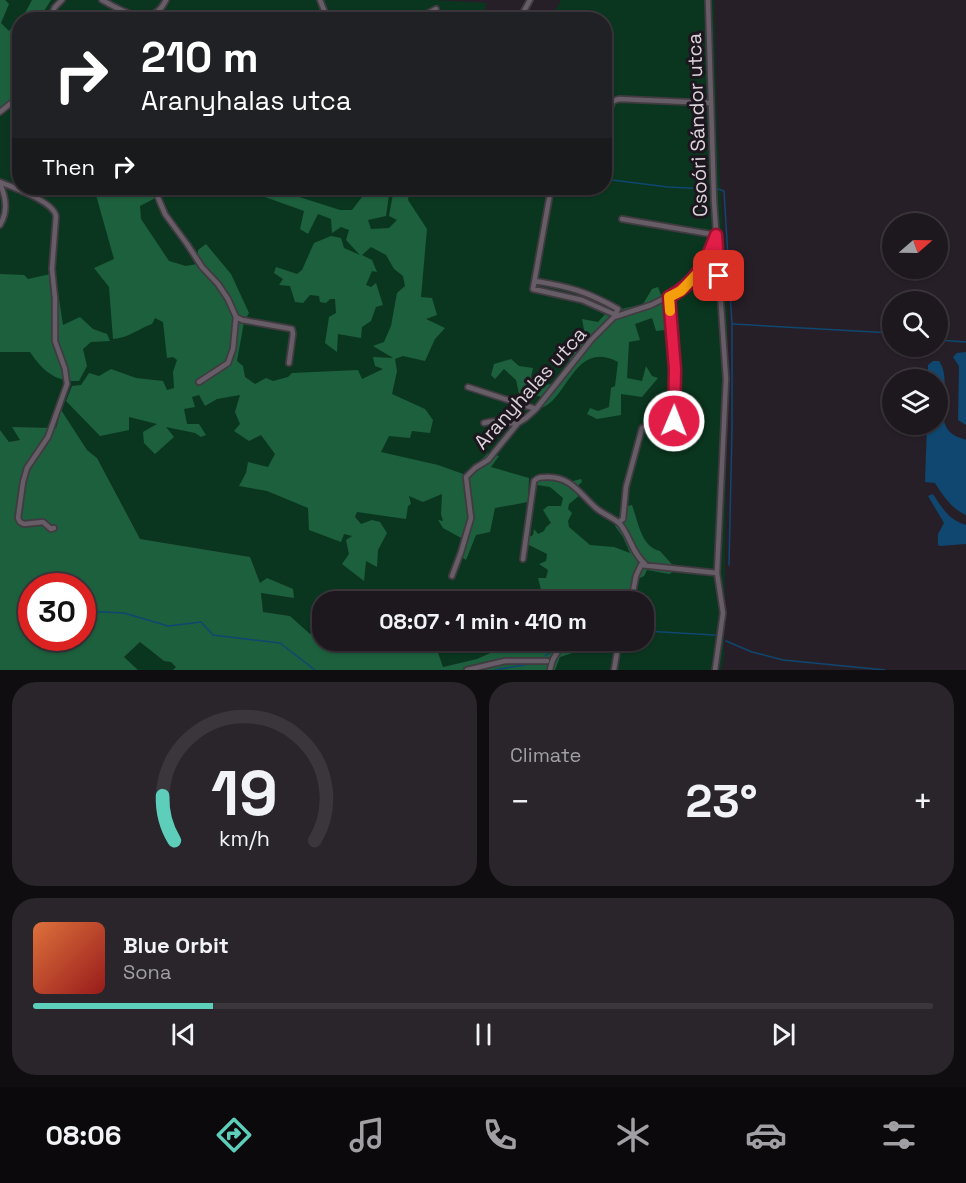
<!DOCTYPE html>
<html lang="en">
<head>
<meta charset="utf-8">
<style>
	body { margin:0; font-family:"Space Grotesk",sans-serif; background:#2a242b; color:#f1f3f6; height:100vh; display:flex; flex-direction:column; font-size:22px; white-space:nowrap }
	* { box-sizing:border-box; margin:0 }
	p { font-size:20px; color:#a09fa4 }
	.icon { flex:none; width:33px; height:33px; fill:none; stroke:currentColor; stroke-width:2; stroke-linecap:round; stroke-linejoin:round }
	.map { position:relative; height:670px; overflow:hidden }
	.details { display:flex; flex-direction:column; gap:12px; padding:12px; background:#100d10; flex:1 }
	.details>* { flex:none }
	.hud { position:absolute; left:12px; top:12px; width:600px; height:183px; border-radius:24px; box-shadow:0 2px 4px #0004,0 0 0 2px #3b363c; background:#202124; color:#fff; overflow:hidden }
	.needle { width:39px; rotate:70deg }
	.buttons { position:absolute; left:882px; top:213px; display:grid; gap:12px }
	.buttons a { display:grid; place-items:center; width:66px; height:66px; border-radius:50%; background:#1d171e; box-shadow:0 2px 4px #0004,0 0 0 2px #3b363c; font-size:30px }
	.speed { position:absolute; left:18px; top:573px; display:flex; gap:12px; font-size:30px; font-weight:700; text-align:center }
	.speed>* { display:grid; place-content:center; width:78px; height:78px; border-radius:50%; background:#1d171e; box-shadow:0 2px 4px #0004,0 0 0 2px #3b363c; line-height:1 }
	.speed .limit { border:9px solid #d22; background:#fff; color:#111 }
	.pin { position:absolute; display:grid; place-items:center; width:51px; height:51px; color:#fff; margin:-26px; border-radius:12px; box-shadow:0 3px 9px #0006 }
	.me { position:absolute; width:66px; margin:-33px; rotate:1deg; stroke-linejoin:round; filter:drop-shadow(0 0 4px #0008) }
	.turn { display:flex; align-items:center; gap:21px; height:126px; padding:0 30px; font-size:27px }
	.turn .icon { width:78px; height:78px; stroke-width:2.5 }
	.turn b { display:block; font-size:42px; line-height:51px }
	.then { display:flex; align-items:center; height:57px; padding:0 30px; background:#0003; gap:12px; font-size:22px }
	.big { font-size:45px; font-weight:700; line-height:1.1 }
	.details .widget { flex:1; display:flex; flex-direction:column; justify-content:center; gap:9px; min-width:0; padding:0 21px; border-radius:24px; background:#2a242b }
	.details .dial { align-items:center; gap:0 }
	.dial svg { height:156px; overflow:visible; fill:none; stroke:#3b363c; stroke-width:7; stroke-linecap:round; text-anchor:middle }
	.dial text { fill:#f1f3f6; stroke:none }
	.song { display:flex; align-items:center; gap:18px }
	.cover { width:72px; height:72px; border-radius:9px; background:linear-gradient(135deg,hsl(20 70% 55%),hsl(0 70% 35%)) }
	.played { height:6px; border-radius:3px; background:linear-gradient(90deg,#5cceba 20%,#3b363c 20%) }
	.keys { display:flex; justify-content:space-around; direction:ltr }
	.heat { display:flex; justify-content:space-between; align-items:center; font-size:33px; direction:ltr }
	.details .tiles { flex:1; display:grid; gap:12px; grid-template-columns:1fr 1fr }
	.widget:last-child { grid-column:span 2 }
	.trip { position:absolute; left:312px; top:591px; width:342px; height:60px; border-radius:24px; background:#1d171e; box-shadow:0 2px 4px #0004,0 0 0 2px #3b363c; font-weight:700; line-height:60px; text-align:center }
	.tab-bar { display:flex; height:96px; justify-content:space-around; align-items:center; background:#0c090c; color:#a09fa4 }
	.tab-bar .icon { width:42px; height:42px }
	.tab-bar .current { color:#5cceba }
	.tab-bar b { font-size:27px; color:#f1f3f6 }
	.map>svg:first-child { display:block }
	.green { fill:#0a361f }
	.forest { fill:#1d603d; fill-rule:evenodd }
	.water { fill:#0f4770 }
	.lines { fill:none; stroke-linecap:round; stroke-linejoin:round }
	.stream { stroke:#0f4770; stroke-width:1.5 }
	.minor-casing { stroke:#413a41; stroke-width:8 }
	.minor { stroke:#665d67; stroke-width:4.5 }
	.route-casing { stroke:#92132f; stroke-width:15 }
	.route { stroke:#e11d48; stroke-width:10 }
	.slow { stroke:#f59e0b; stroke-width:10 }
	.labels { text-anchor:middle; stroke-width:6; stroke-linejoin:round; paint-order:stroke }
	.street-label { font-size:20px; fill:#dbd5db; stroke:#1d161e }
</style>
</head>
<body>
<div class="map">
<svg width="966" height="670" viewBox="0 0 966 670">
	<rect width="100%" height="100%" fill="#271f28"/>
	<path class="green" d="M0,0H434L487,3L481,20H20V188H604V20L551,19L561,0H714L717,128L728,317L724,657L721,670H555L559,657L610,641H629L634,650L638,641L644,640V602H359L349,593C340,595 331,601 322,602V621L310,634L290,616L263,612L261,593L293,598V589L260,583L250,557L140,539L97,458L87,450L60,411L56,428L13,427L21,440L9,442L0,430Z
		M434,641H491L486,644L490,653L477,659L443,667Z
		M140,642L164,661H171L176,667L173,670H138L124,657Z"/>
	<path class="forest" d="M0,0H5L9,4L1,23L9,31L25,13L32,0H51L39,19L20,20L19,98L0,115Z
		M94,188H139L142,194L151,188H167V192L140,206L141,219L169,261L186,266L197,264L198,250L206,244L231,274L249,313L244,322L237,361L243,366L245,377L255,384L266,378L273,381L288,377L292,373L358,370L362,379L383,369L375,366L373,357L393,358L373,346L384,342L391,326L397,293L405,286L403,276L394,269L386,255L371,247L362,255L372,260L377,272L372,271L366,285L371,287L376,283L383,305L376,307L371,321L362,327L361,338L338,334L337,352L325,343L329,317L336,313L335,299H330L326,303L320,302L319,296L310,295L303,303L295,302L290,286L279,285L283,279L274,273L276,267L297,274L302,270L314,243L331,236L341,238L344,248L360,255L346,240L349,230L341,227L332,233L331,219L318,214L308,234L300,229L304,211L254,193L259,188H271L340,210H352L362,197L357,193L360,188H390L386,216L368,220L371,229L389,228L397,220L389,216L393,194L410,188L408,200L427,229L421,297L432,298L437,315L426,319L445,328L435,339L425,361L403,356L395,359L397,371L392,394L425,409L433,420L430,433L412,431L410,438L389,436L381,452L438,465L466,475L488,453L499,456L491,467L529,478L528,502L495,508L490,532L476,535L466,560L459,555L463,539L443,528L438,520L443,521L441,514L442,494L423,502L409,496L411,504L408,506L406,519L357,512L355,517L361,524L372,520L380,522L387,533L378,550L377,567L366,561L364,581L342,564L349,554L346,540L352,536L344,534L341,542L309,530L308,508L267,491L239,486L246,473L248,462L268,467L275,454L261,435L249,441L234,431L240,424L235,412L240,395L217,399L205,406L199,395L192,397L195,407L184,409L187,424H199L206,435L201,437L195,433L166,427L174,437L155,454L144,443L143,432L157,424L129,417V430L100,436L66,401L72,386L81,385L89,373L99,376L111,369L136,378L163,381L167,390L174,388L173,372L177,360L173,357L167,358L163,322L155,318L152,324C138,329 128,338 113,339L109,287L94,268L114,259Z
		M55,273L63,325L80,317L93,329L107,334L110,341L91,342L83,349L87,366L79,381C55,382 43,371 30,352H0V274L24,275L28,279Z
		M658,287L661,295L672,290L675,297L672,300L678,366L677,433H671L670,356L665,330L656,331L652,318L635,324L640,340L629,342L627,378L642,381L646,366L652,376L658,378L642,397L621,394V415L597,419L587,414L590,408L598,411L609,407L611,388L615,386L618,362C574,339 568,400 541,408L540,396L519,394L516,380L504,369L495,379L491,375L494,364L511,359L519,366L533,368L531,377L543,386L554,383L568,365L572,351L585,335L582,319L598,322L606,313L619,306L622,309L643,304L652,289Z
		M61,410L87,450L97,458L140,539L250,557L260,583L267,578L293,589L294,598L261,593L263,612L290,616L310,634L322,621V640L434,641L443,667L477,659L490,653L486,644L491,641H610L560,657L555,670H173L176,667L171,662L164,661L140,642L124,657L138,670H0V430L9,442L20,440L12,427L56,428ZM32,586H82V638H32Z
		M547,474L573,481L581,479L582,482L575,488L580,495L569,504L568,509L572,513L568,521L569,527L590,545L614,547L630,553L623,537L615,526L624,507L632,505C638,521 641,547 660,551L677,570L669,574L647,570L644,576L634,581L631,594L626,598L589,593L588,601H544L538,578H546L548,570L539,564L546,561L547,554L527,544V538L533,535L534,529L538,534L544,531L546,527L551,523L543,510L548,506H561L563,498L550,487L537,485L531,481Z"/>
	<path class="water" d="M966,352V425L958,420L959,366L953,357L957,353Z
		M933,361H939C953,380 935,416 949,431C953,436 961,438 966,440V515C951,508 944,497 935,483L925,482L927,425L938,424V380L928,379V365Z
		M933,494C942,508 949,520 966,525V544L940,546L938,545V534L944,523L928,496Z"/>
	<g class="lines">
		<path class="stream" d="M604,179L668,187L708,189
			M718,189L724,191L732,324V430L729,565
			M733,324L892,333
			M938,340L966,342
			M82,611L124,613L168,626L201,622L213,635L280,643L315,670
			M644,631L715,635
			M726,641L752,652L783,660L885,670
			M545,656L568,640
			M495,670L535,663"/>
		<g class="minor-casing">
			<path id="minor" d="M102,0C123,11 151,31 166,0
				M320,0L328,20
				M708,0L714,201L726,379L717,573L723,613L715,670
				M49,20L55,7L62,0
				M416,20L436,9
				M519,20L530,0
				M0,112L20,96
				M604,121L613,101L619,99L711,103
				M0,182C14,188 53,201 56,216L52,269L55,298V341L65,369L67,384L48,437L27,468L23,482L18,518L20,522L24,524L43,522L51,529L54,528
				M0,184C6,197 8,212 0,225
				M154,188L165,214L187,244L202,267L218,284L228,299L236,317L242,320L292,329L293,334L289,363
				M551,188L533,289L582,300L616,315
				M155,193L163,188
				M622,219L716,235
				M535,281C570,287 586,291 618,309L614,317
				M199,382L228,363L233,349L236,317
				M468,387L536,409
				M484,423C500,418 504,425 518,423
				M619,522L623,519L626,487L642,428C652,421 663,431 673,428L675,369L669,297
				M523,559L534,481C538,477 541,477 546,477C571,476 580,494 596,508C603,514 614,518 620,524C630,536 632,553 645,564
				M452,576L461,552L471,518L466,477L475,468L488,460L518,423L526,418L536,409L591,340L614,317L651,305L685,288L704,266L715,237
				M631,602L636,576L641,565L717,573
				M467,670L505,661H547
				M550,670C553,653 562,644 580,640
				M614,670L619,640"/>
		</g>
		<use href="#minor" class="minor"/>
	</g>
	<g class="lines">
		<g class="route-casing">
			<path id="route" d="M674,421L675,369L669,297C695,284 707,261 716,235L719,276"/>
		</g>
		<use href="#route" class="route"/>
		<path class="slow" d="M670,311L669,297L681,291L696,275"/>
	</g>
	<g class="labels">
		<g class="street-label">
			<text transform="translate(697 125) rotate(-92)" y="7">Csoóri Sándor utca</text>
			<text transform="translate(530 388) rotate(-48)" y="7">Aranyhalas utca</text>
		</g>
	</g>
</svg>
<div class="buttons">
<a><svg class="needle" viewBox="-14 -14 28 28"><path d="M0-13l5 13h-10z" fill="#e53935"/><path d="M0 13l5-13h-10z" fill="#a09fa4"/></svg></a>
<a><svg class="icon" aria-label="search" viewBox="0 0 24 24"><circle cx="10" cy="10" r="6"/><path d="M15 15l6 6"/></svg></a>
<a><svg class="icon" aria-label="layers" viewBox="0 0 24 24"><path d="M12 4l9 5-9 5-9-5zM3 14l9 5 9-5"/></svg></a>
</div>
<div class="speed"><div class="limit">30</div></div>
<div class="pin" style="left:719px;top:276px;background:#d93025"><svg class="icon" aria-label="arrive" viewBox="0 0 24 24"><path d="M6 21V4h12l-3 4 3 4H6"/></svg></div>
<svg class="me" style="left:674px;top:421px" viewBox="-20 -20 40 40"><circle r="17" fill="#e11d48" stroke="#fff" stroke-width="3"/><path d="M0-11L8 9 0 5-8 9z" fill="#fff"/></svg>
<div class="trip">08:07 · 1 min · 410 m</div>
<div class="hud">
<div class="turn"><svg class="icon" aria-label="right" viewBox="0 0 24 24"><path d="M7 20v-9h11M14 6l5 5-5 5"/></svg><div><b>210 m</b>Aranyhalas utca</div></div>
<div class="then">Then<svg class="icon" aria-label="right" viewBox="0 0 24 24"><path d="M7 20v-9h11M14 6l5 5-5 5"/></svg></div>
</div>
</div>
<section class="details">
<div class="tiles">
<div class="widget dial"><svg viewBox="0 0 100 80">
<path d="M14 69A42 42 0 1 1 86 69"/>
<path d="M14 69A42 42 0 0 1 8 46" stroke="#5cceba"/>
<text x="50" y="56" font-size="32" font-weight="700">19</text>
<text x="50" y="72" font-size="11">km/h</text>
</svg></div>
<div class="widget"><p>Climate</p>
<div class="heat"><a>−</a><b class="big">23°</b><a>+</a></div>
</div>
<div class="widget">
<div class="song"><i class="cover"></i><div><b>Blue Orbit</b><p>Sona</p></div></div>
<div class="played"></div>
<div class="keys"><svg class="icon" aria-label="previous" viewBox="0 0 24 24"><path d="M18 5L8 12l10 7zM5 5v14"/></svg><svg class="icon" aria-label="pause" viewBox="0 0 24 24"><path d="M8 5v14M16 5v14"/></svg><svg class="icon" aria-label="next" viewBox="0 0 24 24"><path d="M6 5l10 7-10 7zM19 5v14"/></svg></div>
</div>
</div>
</section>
<nav class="tab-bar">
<b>08:06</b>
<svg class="icon current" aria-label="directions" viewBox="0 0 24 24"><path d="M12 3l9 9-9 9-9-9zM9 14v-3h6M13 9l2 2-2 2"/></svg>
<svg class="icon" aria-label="music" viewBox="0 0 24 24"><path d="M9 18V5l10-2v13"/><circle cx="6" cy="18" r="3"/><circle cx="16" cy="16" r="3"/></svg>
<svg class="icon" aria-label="phone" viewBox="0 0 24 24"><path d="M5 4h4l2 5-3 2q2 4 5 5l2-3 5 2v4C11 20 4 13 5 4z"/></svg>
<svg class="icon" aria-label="climate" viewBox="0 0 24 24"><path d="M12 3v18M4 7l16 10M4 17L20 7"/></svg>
<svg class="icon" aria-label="car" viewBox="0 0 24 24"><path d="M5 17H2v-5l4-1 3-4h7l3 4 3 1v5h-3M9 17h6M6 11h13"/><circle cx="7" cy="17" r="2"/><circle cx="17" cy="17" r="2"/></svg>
<svg class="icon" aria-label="filters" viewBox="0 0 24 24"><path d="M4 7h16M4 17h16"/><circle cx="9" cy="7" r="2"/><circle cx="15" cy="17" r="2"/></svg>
</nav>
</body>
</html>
